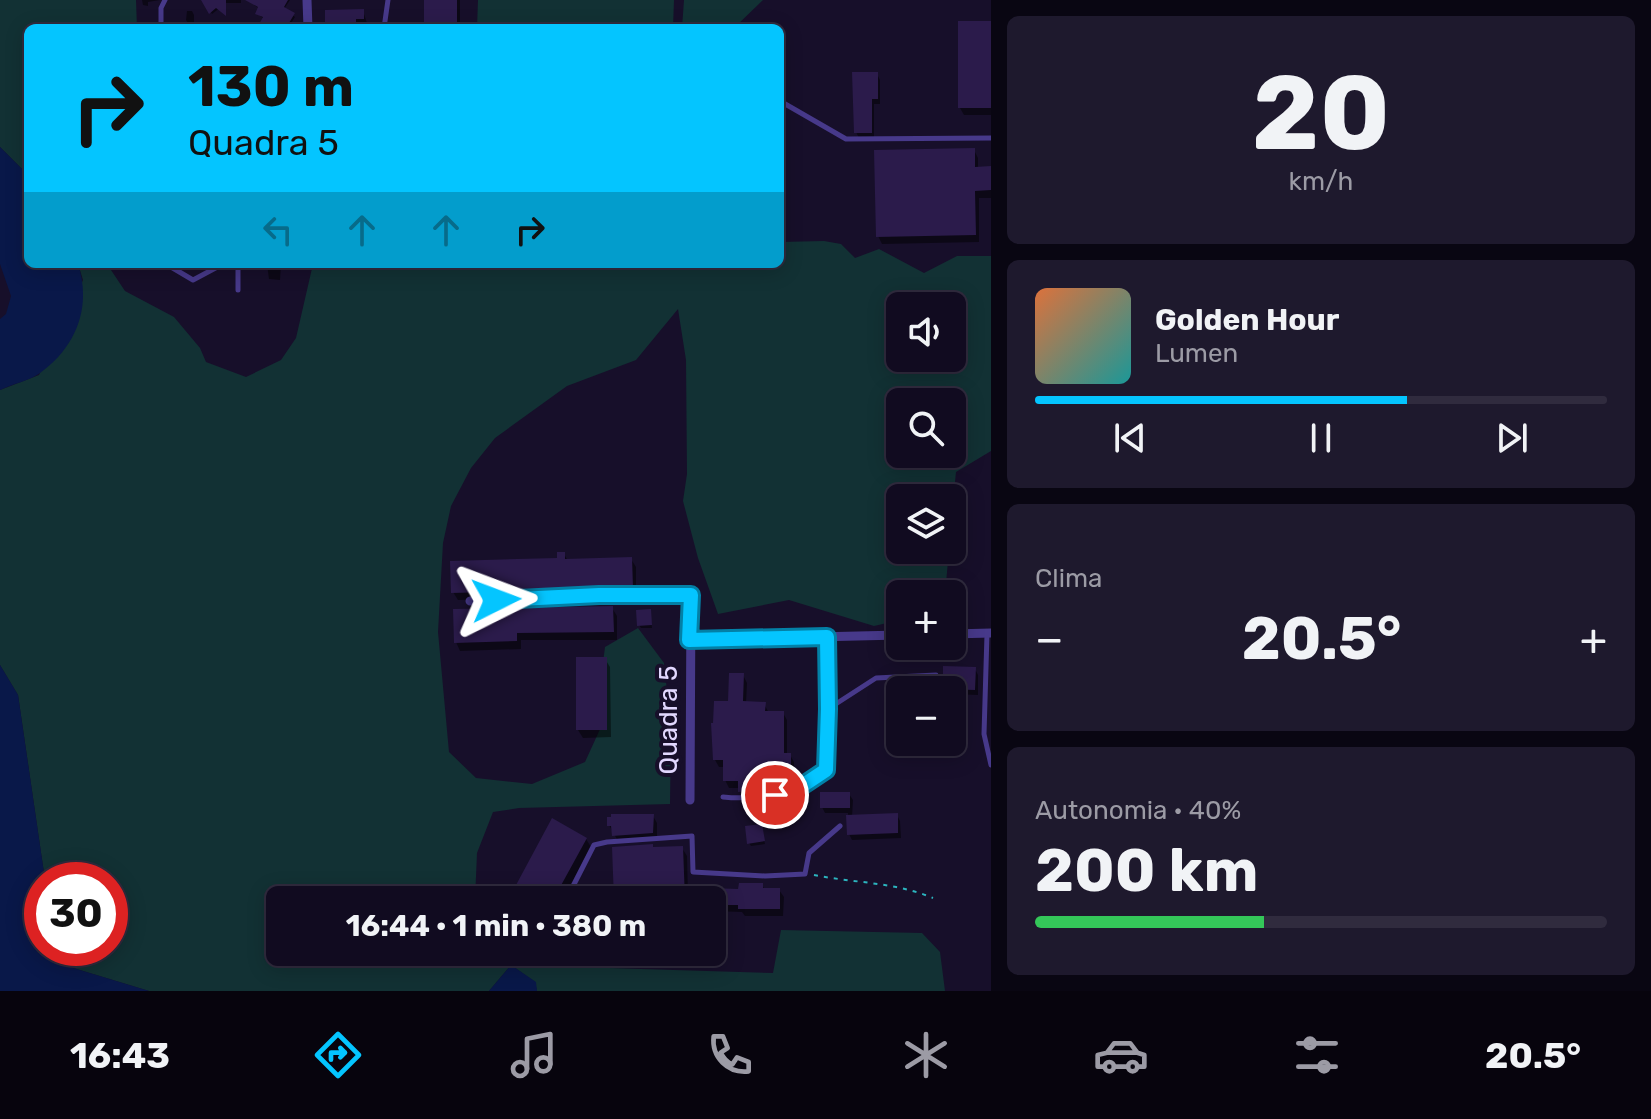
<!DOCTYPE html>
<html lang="pt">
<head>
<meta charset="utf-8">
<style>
	body { margin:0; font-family:Rubik,sans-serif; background:#1e192d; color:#f1f3f6; height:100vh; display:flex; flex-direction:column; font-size:30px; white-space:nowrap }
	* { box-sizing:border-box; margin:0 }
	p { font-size:26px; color:#9c9ba5 }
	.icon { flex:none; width:44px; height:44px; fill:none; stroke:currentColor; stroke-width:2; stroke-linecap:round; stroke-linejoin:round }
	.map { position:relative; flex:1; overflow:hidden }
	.panel { display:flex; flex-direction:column; gap:16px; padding:16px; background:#090612; width:660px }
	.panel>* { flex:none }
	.hud { position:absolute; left:24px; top:24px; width:760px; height:244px; border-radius:12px; box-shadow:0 4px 20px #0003,0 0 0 2px #302b3e; background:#04c5ff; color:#111; overflow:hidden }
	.buttons { position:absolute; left:886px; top:292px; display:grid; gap:16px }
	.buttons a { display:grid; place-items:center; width:80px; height:80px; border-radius:12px; background:#110b20; box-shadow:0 4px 20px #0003,0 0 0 2px #302b3e; font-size:40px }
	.speed { position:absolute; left:24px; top:862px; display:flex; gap:16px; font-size:40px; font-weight:700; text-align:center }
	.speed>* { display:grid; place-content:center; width:104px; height:104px; border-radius:50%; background:#110b20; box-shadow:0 4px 20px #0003,0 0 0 2px #302b3e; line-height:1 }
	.speed .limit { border:12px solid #d22; background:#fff; color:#111 }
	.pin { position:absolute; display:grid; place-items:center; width:68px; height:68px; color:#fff; margin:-34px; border:4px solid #fff; border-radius:50%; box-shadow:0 2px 8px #0007 }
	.me { position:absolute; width:88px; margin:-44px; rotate:87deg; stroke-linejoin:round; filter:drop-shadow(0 0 6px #0008) }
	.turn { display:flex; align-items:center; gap:28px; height:168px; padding:0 32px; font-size:36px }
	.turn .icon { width:104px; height:104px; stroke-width:2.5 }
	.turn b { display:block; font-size:56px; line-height:68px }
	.lanes { display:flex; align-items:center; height:76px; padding:0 32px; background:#0003; justify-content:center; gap:40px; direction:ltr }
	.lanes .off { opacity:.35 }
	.big { font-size:60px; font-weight:700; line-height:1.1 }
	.panel .widget { flex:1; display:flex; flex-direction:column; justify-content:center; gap:12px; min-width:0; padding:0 28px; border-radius:12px; background:#1e192d }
	.panel .dial { align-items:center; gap:0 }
	.dial b { font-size:104px; line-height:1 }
	.song { display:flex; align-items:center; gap:24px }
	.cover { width:96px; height:96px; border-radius:12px; background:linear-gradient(135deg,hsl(20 70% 55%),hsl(180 70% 35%)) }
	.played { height:8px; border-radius:4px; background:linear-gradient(90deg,#04c5ff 65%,#302b3e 65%) }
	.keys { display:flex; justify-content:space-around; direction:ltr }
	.heat { display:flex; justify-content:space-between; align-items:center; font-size:44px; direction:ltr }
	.charge { height:12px; border-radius:6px; background:linear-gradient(90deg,#34c759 40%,#302b3e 0) }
	.trip { position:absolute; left:266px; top:886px; width:460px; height:80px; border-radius:12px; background:#110b20; box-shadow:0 4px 20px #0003,0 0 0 2px #302b3e; font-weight:700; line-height:80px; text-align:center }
	.tabs { display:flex; height:128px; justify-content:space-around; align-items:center; background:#07040d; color:#9c9ba5 }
	.tabs .icon { width:56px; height:56px }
	.tabs .active { color:#04c5ff }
	.tabs b { font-size:36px; color:#f1f3f6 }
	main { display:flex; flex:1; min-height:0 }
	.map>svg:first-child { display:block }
	.green { fill:#123134; fill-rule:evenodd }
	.water { fill:#091849 }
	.shadow { fill:#0007 }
	.building { fill:#2b1b4b }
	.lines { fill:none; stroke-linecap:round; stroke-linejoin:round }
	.path { stroke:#2cb5bf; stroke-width:2; stroke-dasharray:4 6; stroke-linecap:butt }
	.service { stroke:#47398a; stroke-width:5 }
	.minor { stroke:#47398a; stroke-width:9 }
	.route-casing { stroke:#0380a6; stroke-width:20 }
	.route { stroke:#04c5ff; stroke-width:14 }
	.labels { text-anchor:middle; stroke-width:8; stroke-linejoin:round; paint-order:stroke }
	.street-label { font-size:26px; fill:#e2d8ff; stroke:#170f2a }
</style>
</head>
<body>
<main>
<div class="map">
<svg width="991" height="991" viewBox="0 0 991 991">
	<rect width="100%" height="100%" fill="#170f2a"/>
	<path class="green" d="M0,0H136L137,28H28V175L0,147Z
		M478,0H674L673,28H477Z
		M684,0H763L734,28H682Z
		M824,241L841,244L855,258L879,249L924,273L957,256H991V451L956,472L952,512V498H900V550H949L945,594H900V620L874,626L789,600L718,614L698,558L683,501L687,474L686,360L678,309L636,360L567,386L495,438L471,468L451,506L443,543L438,632L449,752L476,778L532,784L585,762L601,727L599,695L605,647L638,628L664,663L671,729L670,804L519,808L493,812L477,853L475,900H280V952H499L511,965L773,973L781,930L922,933L940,952L945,991H537L535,982L511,965L489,991H149L60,964L57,948H110V880H45L18,695L0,665V390L39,375L83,280L78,264H107L125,291L174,317L200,348L206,362L246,377L281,360L296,338L313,264H780V242ZM900,306H952V358H900ZM900,402H952V454H900Z"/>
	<path class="water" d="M0,147L28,175V264H78C92,307 76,347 40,373C29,381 12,384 0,390V319L6,314L11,296L0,264Z
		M0,665L18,695L45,880H42V948H57L60,964L149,991H0Z
		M511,965L536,982L537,991H489Z"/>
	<path class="shadow" d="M142,0H160L148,2V6L143,5Z
		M204,0H241V3H226L212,14Z
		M253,0H290L284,9L295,17L288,28H259L264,19L257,13L260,9L254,5Z
		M426,0H460V28H426Z
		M187,11H192L194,15V23H188L186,20Z
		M363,11L368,26H359V28H324Z
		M991,23V119V115H964L960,108Z
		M877,74L880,80V104H874V138H859L856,132Z
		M974,150L978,158V169L991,168V198H979V242L882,244L878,236Z
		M267,264H281L280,280L269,279Z
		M564,554L568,561L631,559L636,567V595L458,600L453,592L559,560Z
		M612,608L617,616V640H521V649L460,651L456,642Z
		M650,612L652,628H641L639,625Z
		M605,659L610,667L611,737L583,738L578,730Z
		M975,669L978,675V695L952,694V690H946Z
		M743,675L747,683L746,703L764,704L769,713H783L787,720V755H790L794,762V788H773V796L744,799L740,788H729L725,780V767H719L715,760L730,703Z
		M900,695V742H930V750L891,749L887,741Z
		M849,794L853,800L852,817L897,815L900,821L901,838L852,840L849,834L848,813H825L822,807Z
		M653,816L657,823V840L619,843L609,825Z
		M761,826L765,844L751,846L749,843Z
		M586,839L591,847L562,900H510Z
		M682,848L687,856L688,896L711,897L762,885L765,890H779L784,897L783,916H745L742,912L712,911V900H616L653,849Z"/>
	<path class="building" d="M201,0H226V16L216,8L209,14Z
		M245,0H288L284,7L295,13L286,28H257L263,17L255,14L258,7Z
		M424,0H457V28H424Z
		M364,9V19H356V28H325V10Z
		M958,21H991V108H958Z
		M852,72H878V99H872V133H854Z
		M975,148V167L991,166V190L975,191L976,235L876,237L874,150Z
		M557,552H565V559L632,557L633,588L451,593L450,561L557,558Z
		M613,606L614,632L517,633V641L454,643L453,609Z
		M651,609L652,625L637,626L636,610Z
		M576,657H607V730H576Z
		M943,666L976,667L975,690L943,689Z
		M729,673H744L743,701L766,702L765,711H784V753H791V781H770V789L738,792V781H723V760H713L711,723H713L714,701H728Z
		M884,693H900V742H885Z
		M820,792H850V808H820Z
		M898,813V833L847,835L846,815Z
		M611,814H654L653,833L612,836L611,826H607V817H611Z
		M552,818L587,838L553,900H508Z
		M762,824L765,841L747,844L745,826Z
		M653,844V847L683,846L685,900H614L612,847Z
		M739,883H763V888H780V909H738V905H712V900H709V888L738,889Z"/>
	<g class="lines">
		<path class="path" d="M814,875C854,883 895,882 933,898"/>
		<path class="service" d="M161,28V8L165,0
			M384,28L388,0
			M780,101L846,139L991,138
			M154,264L171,267L193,280L223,264
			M238,290V264
			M987,634L984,734L991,765
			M828,709L876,678L936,675
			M723,797C762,801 793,791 826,770L828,709L827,637
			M566,900L594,845L607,842L692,836L693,872L765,876L805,874L809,853L840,826
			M538,956L540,952"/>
		<path class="minor" d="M307,0L308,28
			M470,601L599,595H691L690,800
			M952,634L991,633
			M689,640L900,635"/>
	</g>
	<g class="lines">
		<g class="route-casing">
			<path id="route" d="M496,600L599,595H691L689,640L827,637L828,709L826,770L802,786L775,795"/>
		</g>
		<use href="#route" class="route"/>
	</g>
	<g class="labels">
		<g class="street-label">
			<text transform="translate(668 720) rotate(-90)" y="9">Quadra 5</text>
		</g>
	</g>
</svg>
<div class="buttons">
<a><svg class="icon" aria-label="sound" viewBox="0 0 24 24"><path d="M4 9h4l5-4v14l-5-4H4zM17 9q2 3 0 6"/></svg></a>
<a><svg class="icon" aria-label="search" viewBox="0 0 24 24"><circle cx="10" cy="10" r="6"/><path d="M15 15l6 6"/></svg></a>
<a><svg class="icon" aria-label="layers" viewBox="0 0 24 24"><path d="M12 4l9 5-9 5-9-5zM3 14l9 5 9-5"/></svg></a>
<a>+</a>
<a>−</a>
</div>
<div class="speed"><div class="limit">30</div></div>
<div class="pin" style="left:775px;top:795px;background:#d93025"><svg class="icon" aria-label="arrive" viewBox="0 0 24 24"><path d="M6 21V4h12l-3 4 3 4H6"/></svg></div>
<svg class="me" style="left:496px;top:600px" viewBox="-20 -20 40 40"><path d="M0-17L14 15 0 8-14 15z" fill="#04c5ff" stroke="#fff" stroke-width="4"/></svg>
<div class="trip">16:44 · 1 min · 380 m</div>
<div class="hud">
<div class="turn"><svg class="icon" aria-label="right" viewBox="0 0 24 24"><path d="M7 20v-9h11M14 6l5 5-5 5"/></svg><div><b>130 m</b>Quadra 5</div></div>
<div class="lanes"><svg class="icon off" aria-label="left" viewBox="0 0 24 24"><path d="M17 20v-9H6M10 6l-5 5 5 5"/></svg><svg class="icon off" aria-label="ahead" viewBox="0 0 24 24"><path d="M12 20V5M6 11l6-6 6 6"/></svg><svg class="icon off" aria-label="ahead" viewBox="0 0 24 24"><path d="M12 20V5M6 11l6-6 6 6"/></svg><svg class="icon" aria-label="right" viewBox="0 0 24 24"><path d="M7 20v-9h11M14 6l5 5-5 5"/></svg></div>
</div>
</div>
<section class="panel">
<div class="widget dial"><b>20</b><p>km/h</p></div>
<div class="widget">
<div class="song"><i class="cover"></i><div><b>Golden Hour</b><p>Lumen</p></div></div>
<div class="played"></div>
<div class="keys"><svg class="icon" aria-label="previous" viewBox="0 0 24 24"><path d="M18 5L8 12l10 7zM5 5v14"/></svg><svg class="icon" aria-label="pause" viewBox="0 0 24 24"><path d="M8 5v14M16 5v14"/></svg><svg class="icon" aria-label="next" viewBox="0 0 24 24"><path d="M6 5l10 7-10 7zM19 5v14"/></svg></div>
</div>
<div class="widget"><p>Clima</p>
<div class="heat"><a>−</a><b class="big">20.5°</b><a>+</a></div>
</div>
<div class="widget"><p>Autonomia · 40%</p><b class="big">200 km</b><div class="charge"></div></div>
</section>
</main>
<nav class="tabs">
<b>16:43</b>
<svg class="icon active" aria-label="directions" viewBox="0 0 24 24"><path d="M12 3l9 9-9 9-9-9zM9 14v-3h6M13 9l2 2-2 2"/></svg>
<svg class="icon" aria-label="music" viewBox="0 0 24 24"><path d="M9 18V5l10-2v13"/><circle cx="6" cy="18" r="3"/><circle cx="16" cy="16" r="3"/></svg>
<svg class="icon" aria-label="phone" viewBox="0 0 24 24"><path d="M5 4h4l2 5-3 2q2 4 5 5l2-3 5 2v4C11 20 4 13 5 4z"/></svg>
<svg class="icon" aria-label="climate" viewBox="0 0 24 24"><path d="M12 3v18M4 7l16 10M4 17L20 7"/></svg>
<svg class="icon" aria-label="car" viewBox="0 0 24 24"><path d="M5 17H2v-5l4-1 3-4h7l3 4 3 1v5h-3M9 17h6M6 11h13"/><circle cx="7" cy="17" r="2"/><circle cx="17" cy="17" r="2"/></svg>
<svg class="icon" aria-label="filters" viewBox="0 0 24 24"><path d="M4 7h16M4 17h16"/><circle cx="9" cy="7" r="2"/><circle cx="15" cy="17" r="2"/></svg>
<b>20.5°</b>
</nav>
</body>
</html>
